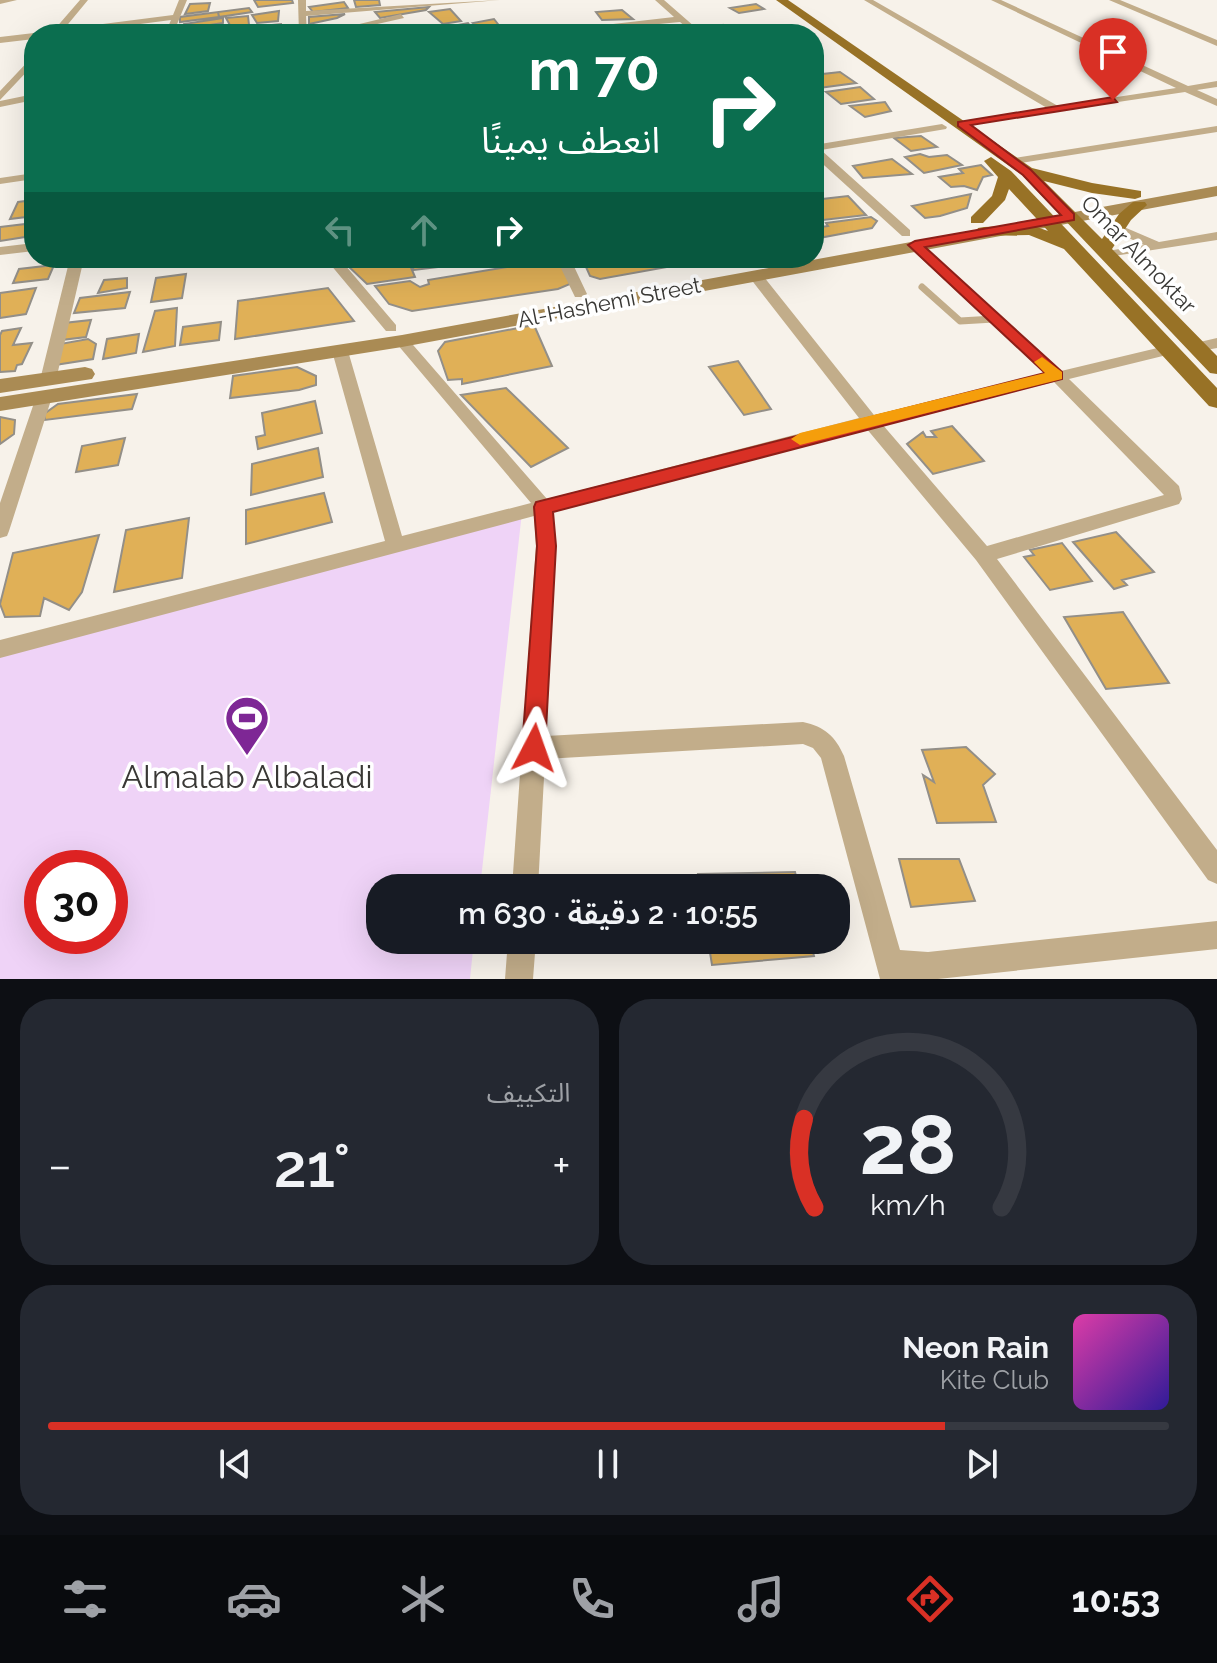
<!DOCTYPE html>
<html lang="ar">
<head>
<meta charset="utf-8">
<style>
	body { margin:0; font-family:Raleway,"Noto Sans Arabic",sans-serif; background:#242831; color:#f1f3f6; direction:rtl; height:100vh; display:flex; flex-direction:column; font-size:30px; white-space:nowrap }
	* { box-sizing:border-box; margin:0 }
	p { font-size:26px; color:#9ea1a6 }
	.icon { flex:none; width:44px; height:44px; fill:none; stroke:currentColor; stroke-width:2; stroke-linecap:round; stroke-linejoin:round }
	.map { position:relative; height:979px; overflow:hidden; direction:ltr }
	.drawer { display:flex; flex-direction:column; gap:20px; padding:20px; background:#0d0f14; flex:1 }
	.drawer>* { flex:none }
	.banner { position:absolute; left:24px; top:24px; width:800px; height:244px; border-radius:32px; box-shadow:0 8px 32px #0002; direction:rtl; background:#0b6e4f; color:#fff; overflow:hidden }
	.speed { position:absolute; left:24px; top:850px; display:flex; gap:16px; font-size:40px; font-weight:700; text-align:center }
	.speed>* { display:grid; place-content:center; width:104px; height:104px; border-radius:50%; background:#171b24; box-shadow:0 8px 32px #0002; line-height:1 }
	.speed .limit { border:12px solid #d22; background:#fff; color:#111 }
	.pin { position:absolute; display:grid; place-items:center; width:68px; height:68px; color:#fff; margin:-82px -34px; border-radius:50% 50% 50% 0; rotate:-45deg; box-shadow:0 0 8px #0007 }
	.pin .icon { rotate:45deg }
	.me { position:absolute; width:88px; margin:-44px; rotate:4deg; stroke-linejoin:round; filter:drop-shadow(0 0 6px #0008) }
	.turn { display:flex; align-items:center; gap:28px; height:168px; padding:0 32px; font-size:36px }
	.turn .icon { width:104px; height:104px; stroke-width:2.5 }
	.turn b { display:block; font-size:56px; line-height:68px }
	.lanes { display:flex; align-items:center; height:76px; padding:0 32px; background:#0003; justify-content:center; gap:40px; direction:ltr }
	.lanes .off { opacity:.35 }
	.big { font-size:60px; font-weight:600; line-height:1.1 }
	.drawer .card { flex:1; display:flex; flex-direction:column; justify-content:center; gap:12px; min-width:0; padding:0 28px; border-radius:32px; background:#242831 }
	.drawer .dial { align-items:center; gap:0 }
	.dial svg { height:208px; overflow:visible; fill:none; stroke:#363941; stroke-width:7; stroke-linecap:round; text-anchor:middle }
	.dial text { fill:#f1f3f6; stroke:none }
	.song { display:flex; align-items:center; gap:24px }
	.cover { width:96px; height:96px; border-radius:12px; background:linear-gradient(135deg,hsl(320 70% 55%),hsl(250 70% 35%)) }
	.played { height:8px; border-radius:4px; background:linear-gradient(90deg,#d93025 80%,#363941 80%) }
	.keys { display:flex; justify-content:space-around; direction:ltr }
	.heat { display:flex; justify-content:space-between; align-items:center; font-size:44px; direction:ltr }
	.drawer .tiles { flex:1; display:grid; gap:20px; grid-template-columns:1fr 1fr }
	.card:last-child { grid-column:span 2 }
	.trip { position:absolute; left:366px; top:874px; width:484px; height:80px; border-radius:32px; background:#171b24; box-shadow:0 8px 32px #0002; font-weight:600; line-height:80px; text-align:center; direction:rtl }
	.dock { display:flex; height:128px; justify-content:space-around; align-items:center; background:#090b0e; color:#9ea1a6 }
	.dock .icon { width:56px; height:56px }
	.dock .current { color:#d93025 }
	.dock b { font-size:36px; color:#f1f3f6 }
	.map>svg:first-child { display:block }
	.green { fill:#efd3f7; fill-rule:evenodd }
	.building { fill:#e0b057; stroke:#938f88; stroke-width:2 }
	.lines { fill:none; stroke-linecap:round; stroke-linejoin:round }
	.lane { stroke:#c2ad8a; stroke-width:7 }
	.street { fill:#c2ad8a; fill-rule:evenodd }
	.secondary { fill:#aa8b54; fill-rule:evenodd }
	.primary { fill:#987226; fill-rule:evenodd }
	.route { fill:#d93025; stroke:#8d1f18; stroke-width:2 }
	.slow { fill:#f59e0b }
	.labels { text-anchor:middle; stroke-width:7; stroke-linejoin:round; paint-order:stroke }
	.far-street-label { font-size:22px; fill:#393835; stroke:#fff }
	.near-poi-label { font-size:32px; fill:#393835; stroke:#fff }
</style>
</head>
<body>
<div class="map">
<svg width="1217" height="979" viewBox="0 0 1217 979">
	<rect width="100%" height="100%" fill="#f7f2ea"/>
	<path class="green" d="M522,512L480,888H380V940H474L470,979H0V645ZM42,868H110V936H42Z"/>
	<path class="building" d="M254,0H292L293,3L258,7Z
		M354,0H379L380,5L356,7Z
		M344,2L348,8L313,12L309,7Z
		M210,3L208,11L185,14L190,4Z
		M756,4L764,9L739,13L730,8Z
		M429,7L426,10L380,18L375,12Z
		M249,8L252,12L219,17L218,12Z
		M450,9L461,21L443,24L429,12Z
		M622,10L633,19L602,20L596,12Z
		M279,11L278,21L257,23L252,15Z
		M218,12L219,17L180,22V17Z
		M345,14L337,18L309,24V17Z
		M248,16L249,25L231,27L226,18Z
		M223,18V23L184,29V24Z
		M494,19L501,28L483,31L473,23Z
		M468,23L475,33L455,34L447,27Z
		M281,24L282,33L243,34L240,28Z
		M222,25V30L183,34V30Z
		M723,25L726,28H733L739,32L716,34L707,30Z
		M645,27L651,31L608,33L609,31Z
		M840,72L856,83L819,88L814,85V75Z
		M860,87L874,99L841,104L826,92Z
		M885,102L891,111L865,117L850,106Z
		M921,136L937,147L911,151L894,138Z
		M920,154L929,157L947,155L962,165L924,173L905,157Z
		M892,159L912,174L863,178L853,166Z
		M981,165L992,175L983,177L977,190L964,186L951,187L939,177L963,173L959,169Z
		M971,194L967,208L940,216L925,218L912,206Z
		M848,196L866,215L823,220L814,210V200Z
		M34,200V216L10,219L18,202Z
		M871,217L877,221L872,228L814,239V228L828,226L826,223Z
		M34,223L31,236L0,241V227Z
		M345,258H395L346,264Z
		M407,258H443L447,266L414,270Z
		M407,258L415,277L367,284L346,264Z
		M582,258H717L600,279L590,276Z
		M565,261L570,284L558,289L412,311L389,304L375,286L410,281L420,287L429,284L428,280L507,267Z
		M54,265L48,279L13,283L19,269Z
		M186,274L182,298L151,302L156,278Z
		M127,278V288L98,293L104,280Z
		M36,288L26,314L0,318V293Z
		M328,288L354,321L235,339L238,301Z
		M130,292L125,308L74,313L80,298Z
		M177,308L175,346L143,352L155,311Z
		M91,320L86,337L61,340L64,323Z
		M221,322L219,340L180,345L183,327Z
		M534,325L552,366L462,384V379L448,380L438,351L445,342Z
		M21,328L13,345L32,343L22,364L17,365L15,371L0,372V335L2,331Z
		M139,334L136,353L103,359L107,339Z
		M88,339L96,344L93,359L55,365L60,344Z
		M738,361L771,409L744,415L709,367Z
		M297,367L316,376V385L299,390L230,398L233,376Z
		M506,388L568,448L531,467L461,395Z
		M137,394L132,409L45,420L44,414L58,404Z
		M315,401L322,433L258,449L256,437L265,435L262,413Z
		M0,417L15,420L14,434L0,444Z
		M952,426L984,461L933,474L907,444L923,432L926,437H936L931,431Z
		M125,438L118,465L76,472L82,446Z
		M318,448L323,477L251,495L252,464Z
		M324,493L332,522L246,544V510Z
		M189,518L182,578L114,592L126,530Z
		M1116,532L1154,572L1122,580L1127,585L1114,589L1073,542Z
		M99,535L82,592L69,610L44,598L40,616L5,617L0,604L13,553Z
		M1062,543L1092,581L1050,590L1024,557L1034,555L1030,550Z
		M1123,612L1169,683L1106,689L1064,617Z
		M966,747L995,774L983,785L996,822L937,823L923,775L934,782L922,750Z
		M899,859H959L975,901L911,907Z
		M795,872L799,888H700L698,874Z
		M708,940H810L814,956L712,965Z"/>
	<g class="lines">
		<path class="lane" d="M922,287L960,321L994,319"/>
		<path class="street" d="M0,0H17L0,4Z
			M80,0H88L64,29L173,15L179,0H187L173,34H165L171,20L64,34H41L54,30Z
			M298,0H306V11L500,0L306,16L307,34H299Z
			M655,0H664L703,34H694L680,22L555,34H526L674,17Z
			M864,0H873L1058,106L1176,88L991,0H1001L1188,86L1217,81V87L1197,90L1217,99V106L1185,92L958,126V122L962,121L1047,108Z
			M1109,0H1120L1217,40V46Z
			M401,14L404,18L333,34H318Z
			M34,33V39L0,43V37Z
			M34,55V64L0,100V91Z
			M34,94V100L0,107V101Z
			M942,124L947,127L946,129L821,150L910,230V236H902L814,156V145Z
			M1217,126V132L1014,164L1008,161L1014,158Z
			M34,173V179L0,184V178Z
			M1117,224L1159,242L1217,232V240L1101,258V252L1144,245L1113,231V225Z
			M915,241L1061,371L1170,345L1178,350L1175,353L1069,379L1179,486L1182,499L1179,504L997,559L1217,850V884L1208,880L976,560L866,428L553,511L556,546L546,736L803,722C825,727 835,736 844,756L900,950L928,952L1217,921V949L938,979H880L821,758L813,748L803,744L545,759L538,888H512L536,546L534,516L0,658V640L385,541L332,351L335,348L340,346L348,351L402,536L531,503L397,344V338H407L547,499L859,418L750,278V272H760L874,415L1046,374L910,248L909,245ZM1054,382L1164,495L987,546L882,424Z
			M34,243V251L0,255V247Z
			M70,258H84L56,380L48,385L40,380Z
			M325,258H339L396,325V331H386Z
			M556,258H570L587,294L585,297H575Z
			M740,258H754L758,263L746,266Z
			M1217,338V348L1196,352L1189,347L1191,344Z
			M44,392L52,397L9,531L7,536L0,538V503L36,397Z
			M508,940H536L533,979H505Z"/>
		<path class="secondary" d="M1217,186V196L402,347L0,411V397L402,335Z
			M85,367L92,369L95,374L92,379L0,393V379Z"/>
		<path class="primary" d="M776,0H788L1032,168L1092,183L1141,191V197L1135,199L1092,193L1044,181L1102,239L1119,214L1133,202H1145L1147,205L1131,220L1112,249L1217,356V374L1210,373L1022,175Z
			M991,157L1011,171L1217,388V408L1209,406L1064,249L1029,235L978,236L976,232L978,228L984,227L1031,225L1048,231L1009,189L1005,200L983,223H971V217L992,196L998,177L984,161Z"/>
	</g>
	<path class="route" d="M1113,97L1117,102L971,125L1031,170L1074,214V220L925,247L1062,372V379L553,512L556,546L545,748L542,756L534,760L525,756L522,748L537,546L534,507L536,502L1045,373L908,245L915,241L1061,215L1023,175L958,126V122Z"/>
	<path class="slow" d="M1042,357L1062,372V379L800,445L791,439L800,433L1045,373L1034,362Z"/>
	<defs>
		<g id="stadium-pin" transform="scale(2.3)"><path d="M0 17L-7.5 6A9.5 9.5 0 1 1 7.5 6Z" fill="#7e2795" stroke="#fff"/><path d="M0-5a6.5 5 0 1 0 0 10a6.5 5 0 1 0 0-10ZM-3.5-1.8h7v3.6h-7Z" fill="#fff"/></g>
	</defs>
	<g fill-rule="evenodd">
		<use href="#stadium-pin" x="247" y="718"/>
	</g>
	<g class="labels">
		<g class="far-street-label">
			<text transform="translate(1139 254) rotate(46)" y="8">Omar Almoktar</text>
			<text transform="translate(609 302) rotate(-11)" y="8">Al-Hashemi Street</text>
		</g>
		<g class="near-poi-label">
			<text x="247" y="788">Almalab Albaladi</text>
		</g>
	</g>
</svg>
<div class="speed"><div class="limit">30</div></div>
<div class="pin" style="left:1113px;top:100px;background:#d93025"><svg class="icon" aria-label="arrive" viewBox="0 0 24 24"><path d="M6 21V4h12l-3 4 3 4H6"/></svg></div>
<svg class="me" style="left:534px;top:748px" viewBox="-20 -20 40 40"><path d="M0-17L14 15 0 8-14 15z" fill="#d93025" stroke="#fff" stroke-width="4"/></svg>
<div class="trip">10:55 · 2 دقيقة · 630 m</div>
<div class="banner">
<div class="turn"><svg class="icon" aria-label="right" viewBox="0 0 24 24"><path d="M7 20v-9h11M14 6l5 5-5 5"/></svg><div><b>70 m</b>انعطف يمينًا</div></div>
<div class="lanes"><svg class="icon off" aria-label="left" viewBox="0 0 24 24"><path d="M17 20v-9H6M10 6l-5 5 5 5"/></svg><svg class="icon off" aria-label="ahead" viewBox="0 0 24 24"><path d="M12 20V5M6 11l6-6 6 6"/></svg><svg class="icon" aria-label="right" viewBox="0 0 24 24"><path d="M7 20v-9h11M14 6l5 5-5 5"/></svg></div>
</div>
</div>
<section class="drawer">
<div class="tiles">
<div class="card dial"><svg viewBox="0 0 100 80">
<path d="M14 69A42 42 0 1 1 86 69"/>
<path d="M14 69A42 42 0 0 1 10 35" stroke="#d93025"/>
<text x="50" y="56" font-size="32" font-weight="700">28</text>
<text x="50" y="72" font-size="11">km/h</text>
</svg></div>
<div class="card"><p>التكييف</p>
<div class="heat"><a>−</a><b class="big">21°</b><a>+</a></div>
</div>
<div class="card">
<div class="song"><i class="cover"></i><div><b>Neon Rain</b><p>Kite Club</p></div></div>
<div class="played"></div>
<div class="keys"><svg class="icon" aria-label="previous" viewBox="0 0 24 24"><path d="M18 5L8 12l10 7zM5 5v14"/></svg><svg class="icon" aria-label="pause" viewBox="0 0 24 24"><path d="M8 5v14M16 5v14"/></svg><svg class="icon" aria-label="next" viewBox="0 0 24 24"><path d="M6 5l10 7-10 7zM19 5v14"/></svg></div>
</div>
</div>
</section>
<nav class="dock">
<b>10:53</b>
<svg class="icon current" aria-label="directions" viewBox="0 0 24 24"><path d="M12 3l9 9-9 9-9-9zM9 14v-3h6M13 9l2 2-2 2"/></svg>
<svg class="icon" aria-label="music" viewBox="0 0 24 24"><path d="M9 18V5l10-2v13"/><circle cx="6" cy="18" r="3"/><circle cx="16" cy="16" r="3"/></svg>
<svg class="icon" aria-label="phone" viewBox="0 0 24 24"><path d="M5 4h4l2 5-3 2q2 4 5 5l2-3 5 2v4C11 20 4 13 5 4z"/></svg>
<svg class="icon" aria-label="climate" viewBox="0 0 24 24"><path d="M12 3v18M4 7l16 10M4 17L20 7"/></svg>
<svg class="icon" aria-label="car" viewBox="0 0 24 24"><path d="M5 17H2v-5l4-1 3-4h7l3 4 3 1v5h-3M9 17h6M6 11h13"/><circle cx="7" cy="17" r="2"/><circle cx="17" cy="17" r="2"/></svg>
<svg class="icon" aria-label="filters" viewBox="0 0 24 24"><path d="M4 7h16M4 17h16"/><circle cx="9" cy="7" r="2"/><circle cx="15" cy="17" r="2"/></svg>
</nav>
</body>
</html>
